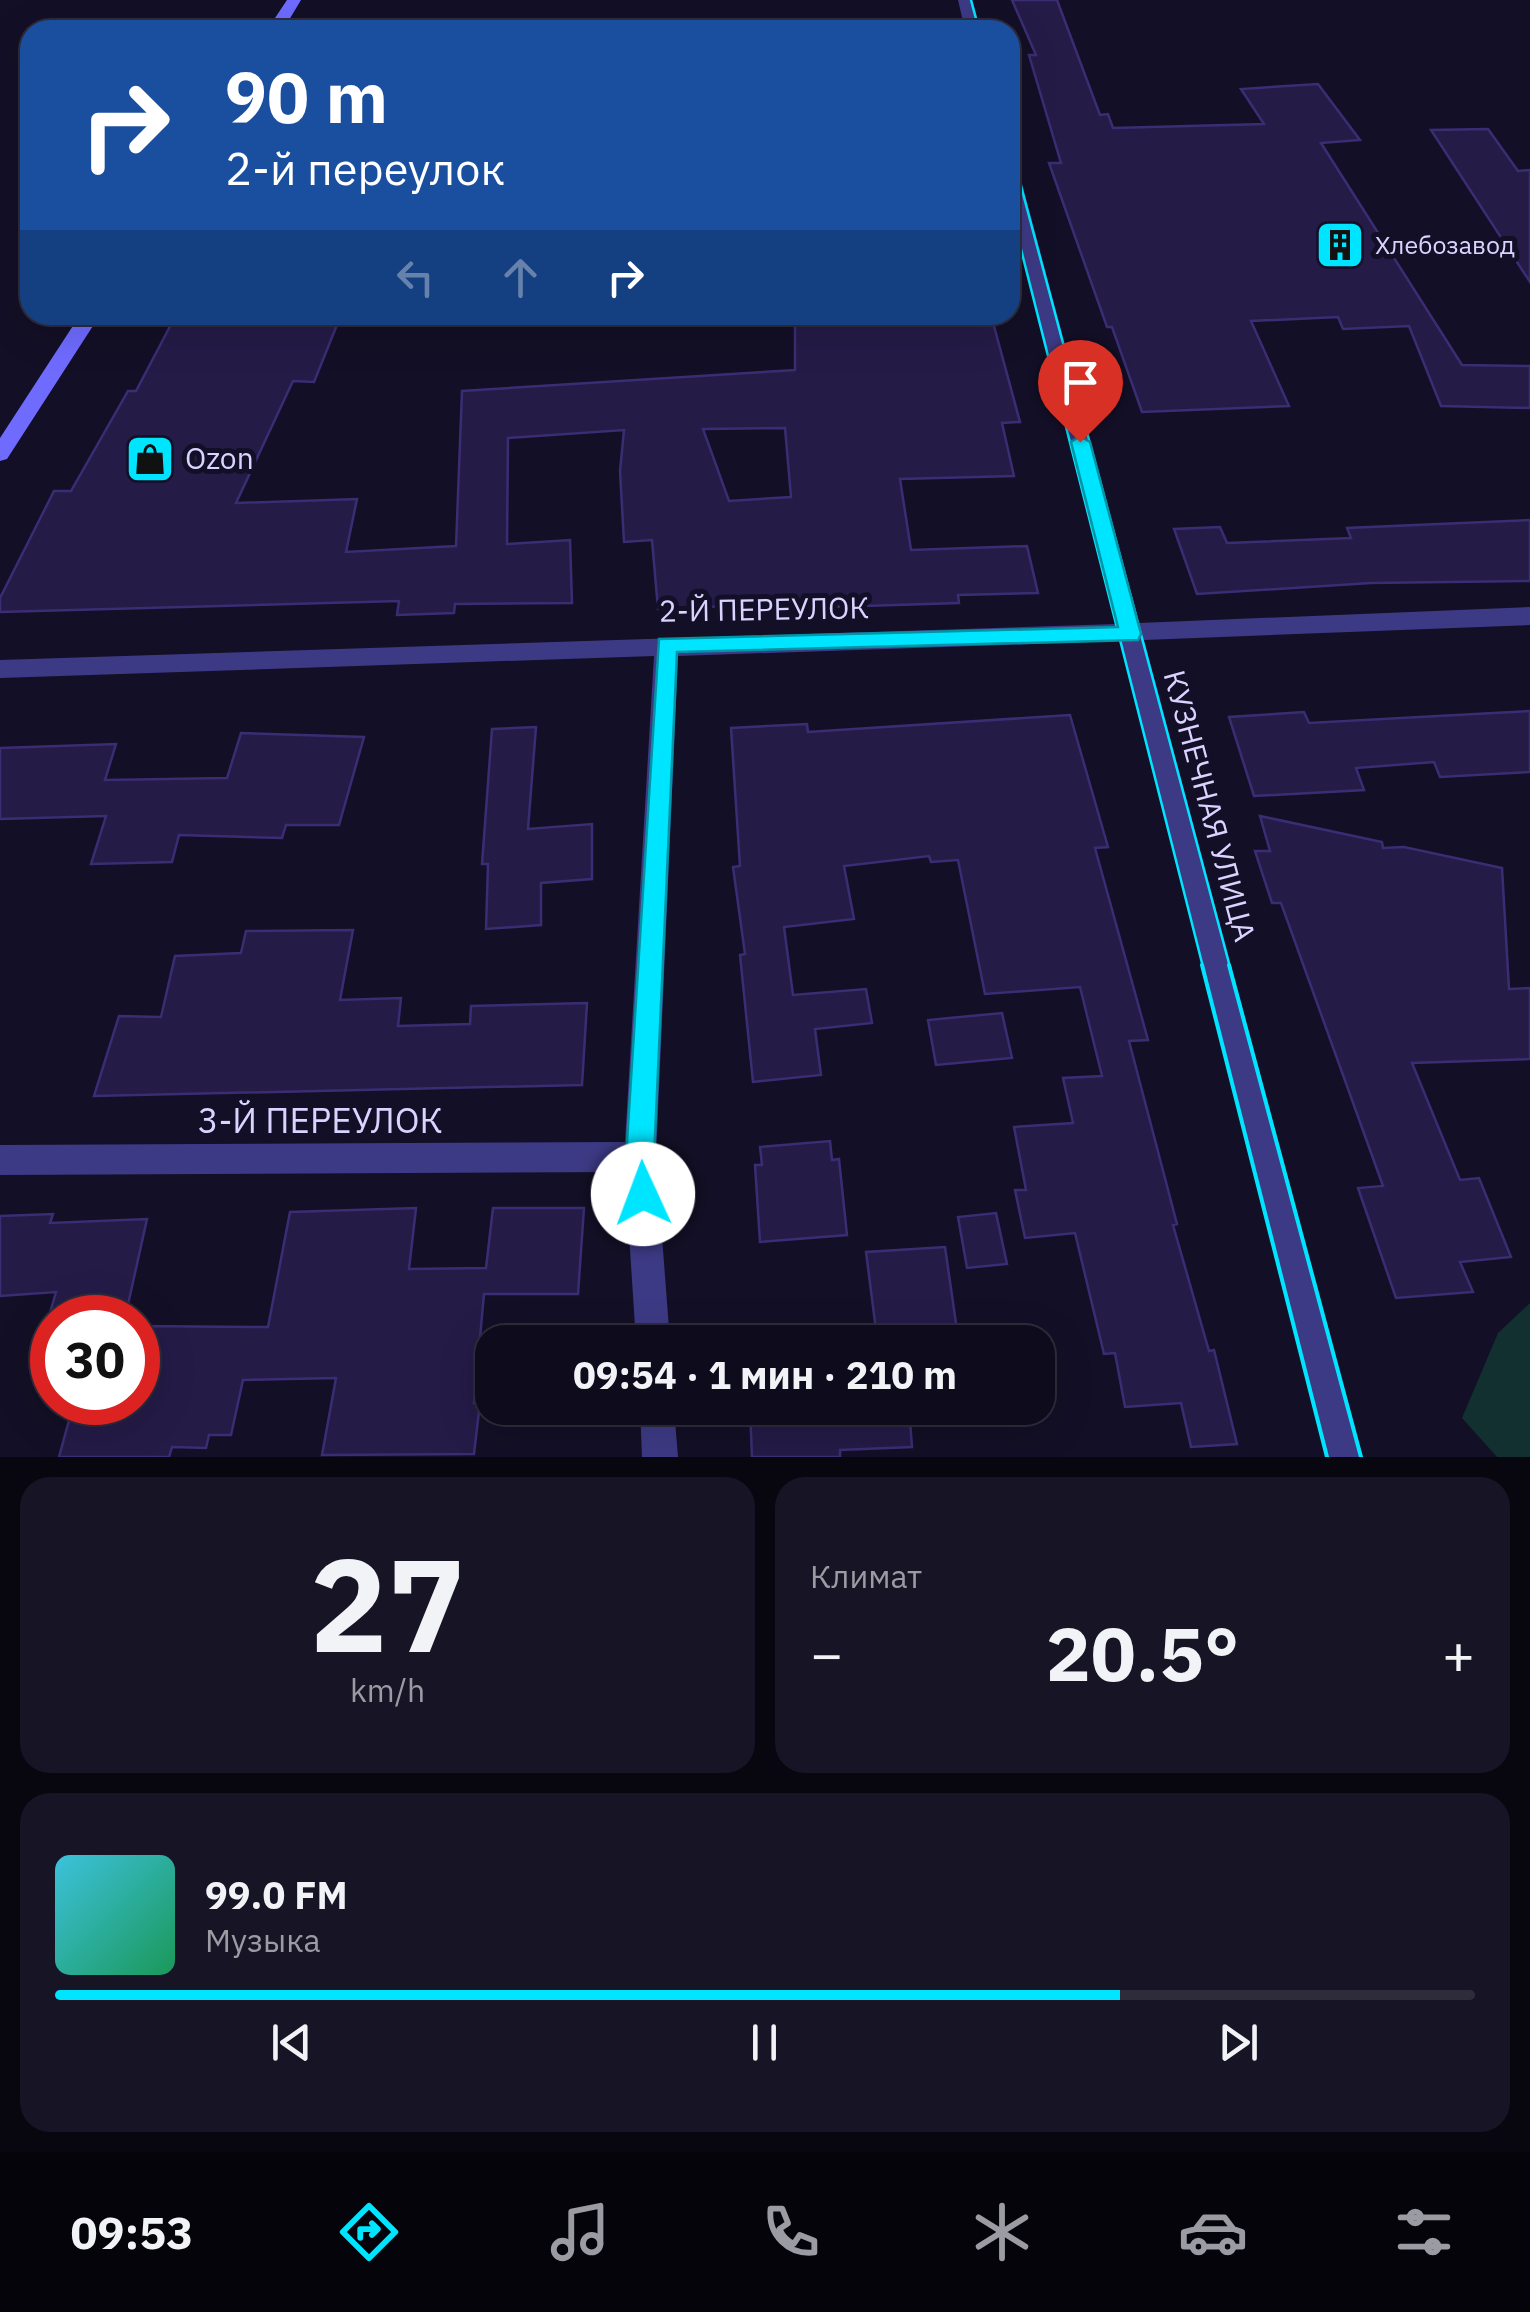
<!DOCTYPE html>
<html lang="ru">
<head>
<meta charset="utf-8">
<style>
	body { margin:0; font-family:"IBM Plex Sans",sans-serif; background:#171425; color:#f1f3f6; height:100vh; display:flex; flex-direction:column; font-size:38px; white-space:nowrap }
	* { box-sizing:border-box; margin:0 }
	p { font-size:32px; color:#9b9ba3 }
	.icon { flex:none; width:55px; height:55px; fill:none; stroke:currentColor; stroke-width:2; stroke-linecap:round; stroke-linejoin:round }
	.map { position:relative; height:1457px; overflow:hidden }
	.panel { display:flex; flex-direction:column; gap:20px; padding:20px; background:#08060f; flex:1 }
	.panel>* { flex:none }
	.banner { position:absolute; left:20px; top:20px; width:1000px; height:305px; border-radius:30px; box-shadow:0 10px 40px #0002,0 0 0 2px #2e2b3b; background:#1a4fa0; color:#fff; overflow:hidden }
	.speed { position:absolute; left:30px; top:1295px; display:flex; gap:20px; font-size:50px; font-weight:700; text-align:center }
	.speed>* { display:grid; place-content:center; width:130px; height:130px; border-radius:50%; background:#0e0b1c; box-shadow:0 10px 40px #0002,0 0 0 2px #2e2b3b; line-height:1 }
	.speed .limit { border:15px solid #d22; background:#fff; color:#111 }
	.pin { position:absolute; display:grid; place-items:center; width:85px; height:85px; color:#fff; margin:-102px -42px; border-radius:50% 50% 50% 0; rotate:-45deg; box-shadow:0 0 10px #0007 }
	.pin .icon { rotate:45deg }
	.me { position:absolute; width:110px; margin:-55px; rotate:358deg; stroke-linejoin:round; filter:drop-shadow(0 0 8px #0008) }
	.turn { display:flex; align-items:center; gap:35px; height:210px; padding:0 40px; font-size:45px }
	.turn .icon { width:130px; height:130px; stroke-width:2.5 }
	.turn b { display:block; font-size:70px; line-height:85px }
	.lanes { display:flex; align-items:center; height:95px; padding:0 40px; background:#0003; justify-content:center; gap:50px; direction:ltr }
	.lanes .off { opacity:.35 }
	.big { font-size:75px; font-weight:700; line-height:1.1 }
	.panel .card { flex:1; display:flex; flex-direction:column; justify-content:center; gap:15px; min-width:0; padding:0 35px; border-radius:30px; background:#171425 }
	.panel .dial { align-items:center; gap:0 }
	.dial b { font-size:130px; line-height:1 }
	.song { display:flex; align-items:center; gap:30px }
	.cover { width:120px; height:120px; border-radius:15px; background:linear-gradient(135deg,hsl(190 70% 55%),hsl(150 70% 35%)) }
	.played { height:10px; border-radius:5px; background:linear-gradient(90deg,#00e5ff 75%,#2e2b3b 75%) }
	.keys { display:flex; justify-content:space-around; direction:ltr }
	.heat { display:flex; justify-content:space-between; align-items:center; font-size:55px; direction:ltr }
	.panel .tiles { flex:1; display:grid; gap:20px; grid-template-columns:1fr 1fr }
	.card:last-child { grid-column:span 2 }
	.trip { position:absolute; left:475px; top:1325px; width:580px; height:100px; border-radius:30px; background:#0e0b1c; box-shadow:0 10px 40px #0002,0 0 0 2px #2e2b3b; font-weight:700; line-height:100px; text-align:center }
	.tab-bar { display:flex; height:160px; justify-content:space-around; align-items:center; background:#06040b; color:#9b9ba3 }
	.tab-bar .icon { width:70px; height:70px }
	.tab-bar .selected { color:#00e5ff }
	.tab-bar b { font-size:45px; color:#f1f3f6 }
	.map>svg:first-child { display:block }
	.green { fill:#12302f }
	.building { fill:#241b47; stroke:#3b2d73; stroke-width:2.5; fill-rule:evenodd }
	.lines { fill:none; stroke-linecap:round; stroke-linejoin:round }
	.street { fill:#3d3a85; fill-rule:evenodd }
	.secondary { fill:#6f6bff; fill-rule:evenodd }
	.tram-far1 { stroke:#00e5ff; stroke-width:2.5 }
	.tram { stroke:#00e5ff; stroke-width:4 }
	.route { fill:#00e5ff; stroke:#0095a6; stroke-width:2.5 }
	.labels { text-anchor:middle; stroke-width:10; stroke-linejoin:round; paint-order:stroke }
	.far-poi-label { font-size:25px; fill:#d9d4ff; stroke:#130f26; text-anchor:start }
	.poi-label { font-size:30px; fill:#d9d4ff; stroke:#130f26; text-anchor:start }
	.street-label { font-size:30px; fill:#d9d4ff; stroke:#130f26 }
	.near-street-label { font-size:35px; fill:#d9d4ff; stroke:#130f26 }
</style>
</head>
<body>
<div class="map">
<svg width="1530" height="1457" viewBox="0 0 1530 1457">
	<rect width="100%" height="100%" fill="#130f26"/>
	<path class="green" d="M1530,1303V1457H1497L1462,1418L1498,1333Z"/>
	<path class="building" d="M1012,0H1057L1100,115L1108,114L1113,128L1264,124L1241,89L1318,84L1360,140L1321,143L1462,365L1530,366V408L1441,406L1409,326L1343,329L1338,317L1251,321L1289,406L1142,412L1112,327H1107L1049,163H1061L1029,55H1036Z
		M1488,129L1518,171L1530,170V282L1431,130Z
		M176,315H341L314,382L293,381L236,503L357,499L346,552L456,546L462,391L795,370V315H991L1020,422L1002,423L1014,476L900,479L911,550L1027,546L1038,593L958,595L959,603L799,608V603L658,609L652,540L624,542L620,471L624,430L508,438L507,544L570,540L572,603L455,604L454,613L397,615L399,601L0,612V598L54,491H71L128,391H136ZM785,428L791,497L729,501L703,429Z
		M1530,520V581L1371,583L1197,594L1174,529L1220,527L1227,543L1351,538L1347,528Z
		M1530,711V772L1440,777L1434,762L1356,768L1364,790L1254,796L1229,717L1304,712L1309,723Z
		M1070,715L1108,847L1095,848L1148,1040L1129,1041L1177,1224L1173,1225L1209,1351L1214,1350L1237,1444L1191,1447L1181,1403L1125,1407L1115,1353L1104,1354L1075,1233L1025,1238L1015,1190H1026L1014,1127L1073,1123L1063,1078L1102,1076L1080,987L985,994L958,860L931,862L929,856L844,866L854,919L784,927L793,995L866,989L872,1023L815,1029L821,1075L753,1082L740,955L745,954L733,867L740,866L731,728L807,724L808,732Z
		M536,727L528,829L592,824V879L541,883V925L486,929L488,864H482L492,729Z
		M241,733L364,737L339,825H286L282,838L179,835L172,862L91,864L106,816L0,819V748L116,744L105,780L227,778Z
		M1260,816L1382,842L1383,848L1404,847L1502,868L1509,989L1530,988V1059L1412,1063L1460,1180L1479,1178L1511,1257L1460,1262L1473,1292L1396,1298L1358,1188L1383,1186L1281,903H1272L1255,851H1270Z
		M353,930L340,1000L401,998L398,1026L470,1024L471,1006L587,1003L582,1085L94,1096L119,1016L161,1017L175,956L241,953L246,931Z
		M1002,1013L1012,1058L936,1065L928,1020Z
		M830,1141L832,1160L839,1159L847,1235L760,1242L755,1165H762L760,1147Z
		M416,1208L409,1269L486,1268L493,1208H584L578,1294H484L474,1403H480L474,1454L322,1455L336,1378L243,1380L231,1435H209L206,1448L172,1447L169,1457H59L74,1402H138V1326L268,1327L290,1212Z
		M996,1213L1007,1264L967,1268L958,1217Z
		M53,1214L50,1223L147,1219L127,1309L50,1313L56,1292L0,1296V1216Z
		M945,1247L958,1337L902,1342H748V1335L876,1330L866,1252Z
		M750,1408H909L912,1447L840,1450V1457H752Z"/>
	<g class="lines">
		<path class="street" d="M958,0H972L981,30H965Z
			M1010,167L1019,172L1139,623L1530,607V625L1144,640L1362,1457H1326L1120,641L678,656L656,1157L670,1342H636L625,1172L0,1175V1145L625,1142L654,656L0,678V660L1116,624L1010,206Z
			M640,1408H674L678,1457H642Z"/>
		<path class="secondary" d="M287,0H301L283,30H267Z
			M80,315H100L7,459L0,461V438Z"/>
		<path class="tram-far1" d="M971,0L979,30
			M1010,145L1230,967
			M1010,206L1203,967"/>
		<path class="tram" d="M1202,965L1327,1457
			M1229,965L1361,1457"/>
	</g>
	<path class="route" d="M1080,436L1090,442L1141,634L1138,640L677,652L654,1158L657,1194L653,1204L643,1209L633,1204L626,1158L659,639L1118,627L1071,442Z"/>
	<defs>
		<g id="building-square" transform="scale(2.5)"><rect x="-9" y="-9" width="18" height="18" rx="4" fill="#00e5ff" stroke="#130f26"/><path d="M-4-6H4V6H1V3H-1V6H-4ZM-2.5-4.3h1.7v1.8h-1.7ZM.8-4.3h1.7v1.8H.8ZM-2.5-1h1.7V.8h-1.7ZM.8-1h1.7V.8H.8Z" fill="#111"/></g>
		<g id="shop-square" transform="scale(2.5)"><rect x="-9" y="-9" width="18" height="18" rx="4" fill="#00e5ff" stroke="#130f26"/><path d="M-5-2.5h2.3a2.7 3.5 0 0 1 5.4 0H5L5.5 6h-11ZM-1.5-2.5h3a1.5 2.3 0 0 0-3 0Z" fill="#111"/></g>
	</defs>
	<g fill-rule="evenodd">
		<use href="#building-square" x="1340" y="245"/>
		<use href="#shop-square" x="150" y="459"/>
	</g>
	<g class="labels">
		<g class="far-poi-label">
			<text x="1375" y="254">Хлебозавод</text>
		</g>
		<g class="poi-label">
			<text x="185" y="469">Ozon</text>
		</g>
		<g class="street-label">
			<text transform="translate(764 610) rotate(-1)" y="10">2-Й ПЕРЕУЛОК</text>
			<text transform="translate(1209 806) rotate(75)" y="10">КУЗНЕЧНАЯ УЛИЦА</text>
		</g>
		<g class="near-street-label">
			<text x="320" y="1133">3-Й ПЕРЕУЛОК</text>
		</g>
	</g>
</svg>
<div class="speed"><div class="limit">30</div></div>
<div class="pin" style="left:1080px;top:442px;background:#d93025"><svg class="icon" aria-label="arrive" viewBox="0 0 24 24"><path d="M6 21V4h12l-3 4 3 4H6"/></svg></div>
<svg class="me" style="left:643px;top:1194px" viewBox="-20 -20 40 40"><circle r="19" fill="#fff"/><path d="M0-13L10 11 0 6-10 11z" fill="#00e5ff"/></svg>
<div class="trip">09:54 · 1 мин · 210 m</div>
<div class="banner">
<div class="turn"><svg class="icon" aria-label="right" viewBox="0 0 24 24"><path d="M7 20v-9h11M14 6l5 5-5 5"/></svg><div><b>90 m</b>2-й переулок</div></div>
<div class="lanes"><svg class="icon off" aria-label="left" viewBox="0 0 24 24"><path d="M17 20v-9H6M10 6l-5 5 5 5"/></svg><svg class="icon off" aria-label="ahead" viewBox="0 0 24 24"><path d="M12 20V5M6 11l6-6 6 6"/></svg><svg class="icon" aria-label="right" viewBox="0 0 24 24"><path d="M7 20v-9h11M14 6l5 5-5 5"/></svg></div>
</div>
</div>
<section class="panel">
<div class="tiles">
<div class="card dial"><b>27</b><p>km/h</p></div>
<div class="card"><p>Климат</p>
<div class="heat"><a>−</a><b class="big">20.5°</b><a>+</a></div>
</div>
<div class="card">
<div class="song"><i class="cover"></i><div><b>99.0 FM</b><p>Музыка</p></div></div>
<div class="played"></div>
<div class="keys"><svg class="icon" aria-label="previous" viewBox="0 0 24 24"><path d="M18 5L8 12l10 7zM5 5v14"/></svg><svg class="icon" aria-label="pause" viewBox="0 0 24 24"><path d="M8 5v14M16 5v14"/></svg><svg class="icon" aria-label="next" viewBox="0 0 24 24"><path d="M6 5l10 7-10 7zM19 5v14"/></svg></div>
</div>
</div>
</section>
<nav class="tab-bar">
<b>09:53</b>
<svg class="icon selected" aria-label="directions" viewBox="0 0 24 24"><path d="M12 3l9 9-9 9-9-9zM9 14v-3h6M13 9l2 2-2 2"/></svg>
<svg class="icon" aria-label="music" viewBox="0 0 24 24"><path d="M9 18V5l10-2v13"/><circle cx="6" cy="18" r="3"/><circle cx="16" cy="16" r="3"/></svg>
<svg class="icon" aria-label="phone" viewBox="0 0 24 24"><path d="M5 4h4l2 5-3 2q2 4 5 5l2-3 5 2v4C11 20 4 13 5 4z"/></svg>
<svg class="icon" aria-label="climate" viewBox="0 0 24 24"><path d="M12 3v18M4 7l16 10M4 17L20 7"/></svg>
<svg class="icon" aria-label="car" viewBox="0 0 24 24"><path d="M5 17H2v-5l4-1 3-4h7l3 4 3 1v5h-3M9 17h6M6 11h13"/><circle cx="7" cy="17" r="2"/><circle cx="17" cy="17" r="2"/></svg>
<svg class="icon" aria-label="filters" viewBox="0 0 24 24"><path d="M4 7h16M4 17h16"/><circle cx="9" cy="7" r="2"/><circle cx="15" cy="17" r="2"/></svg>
</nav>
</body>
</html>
